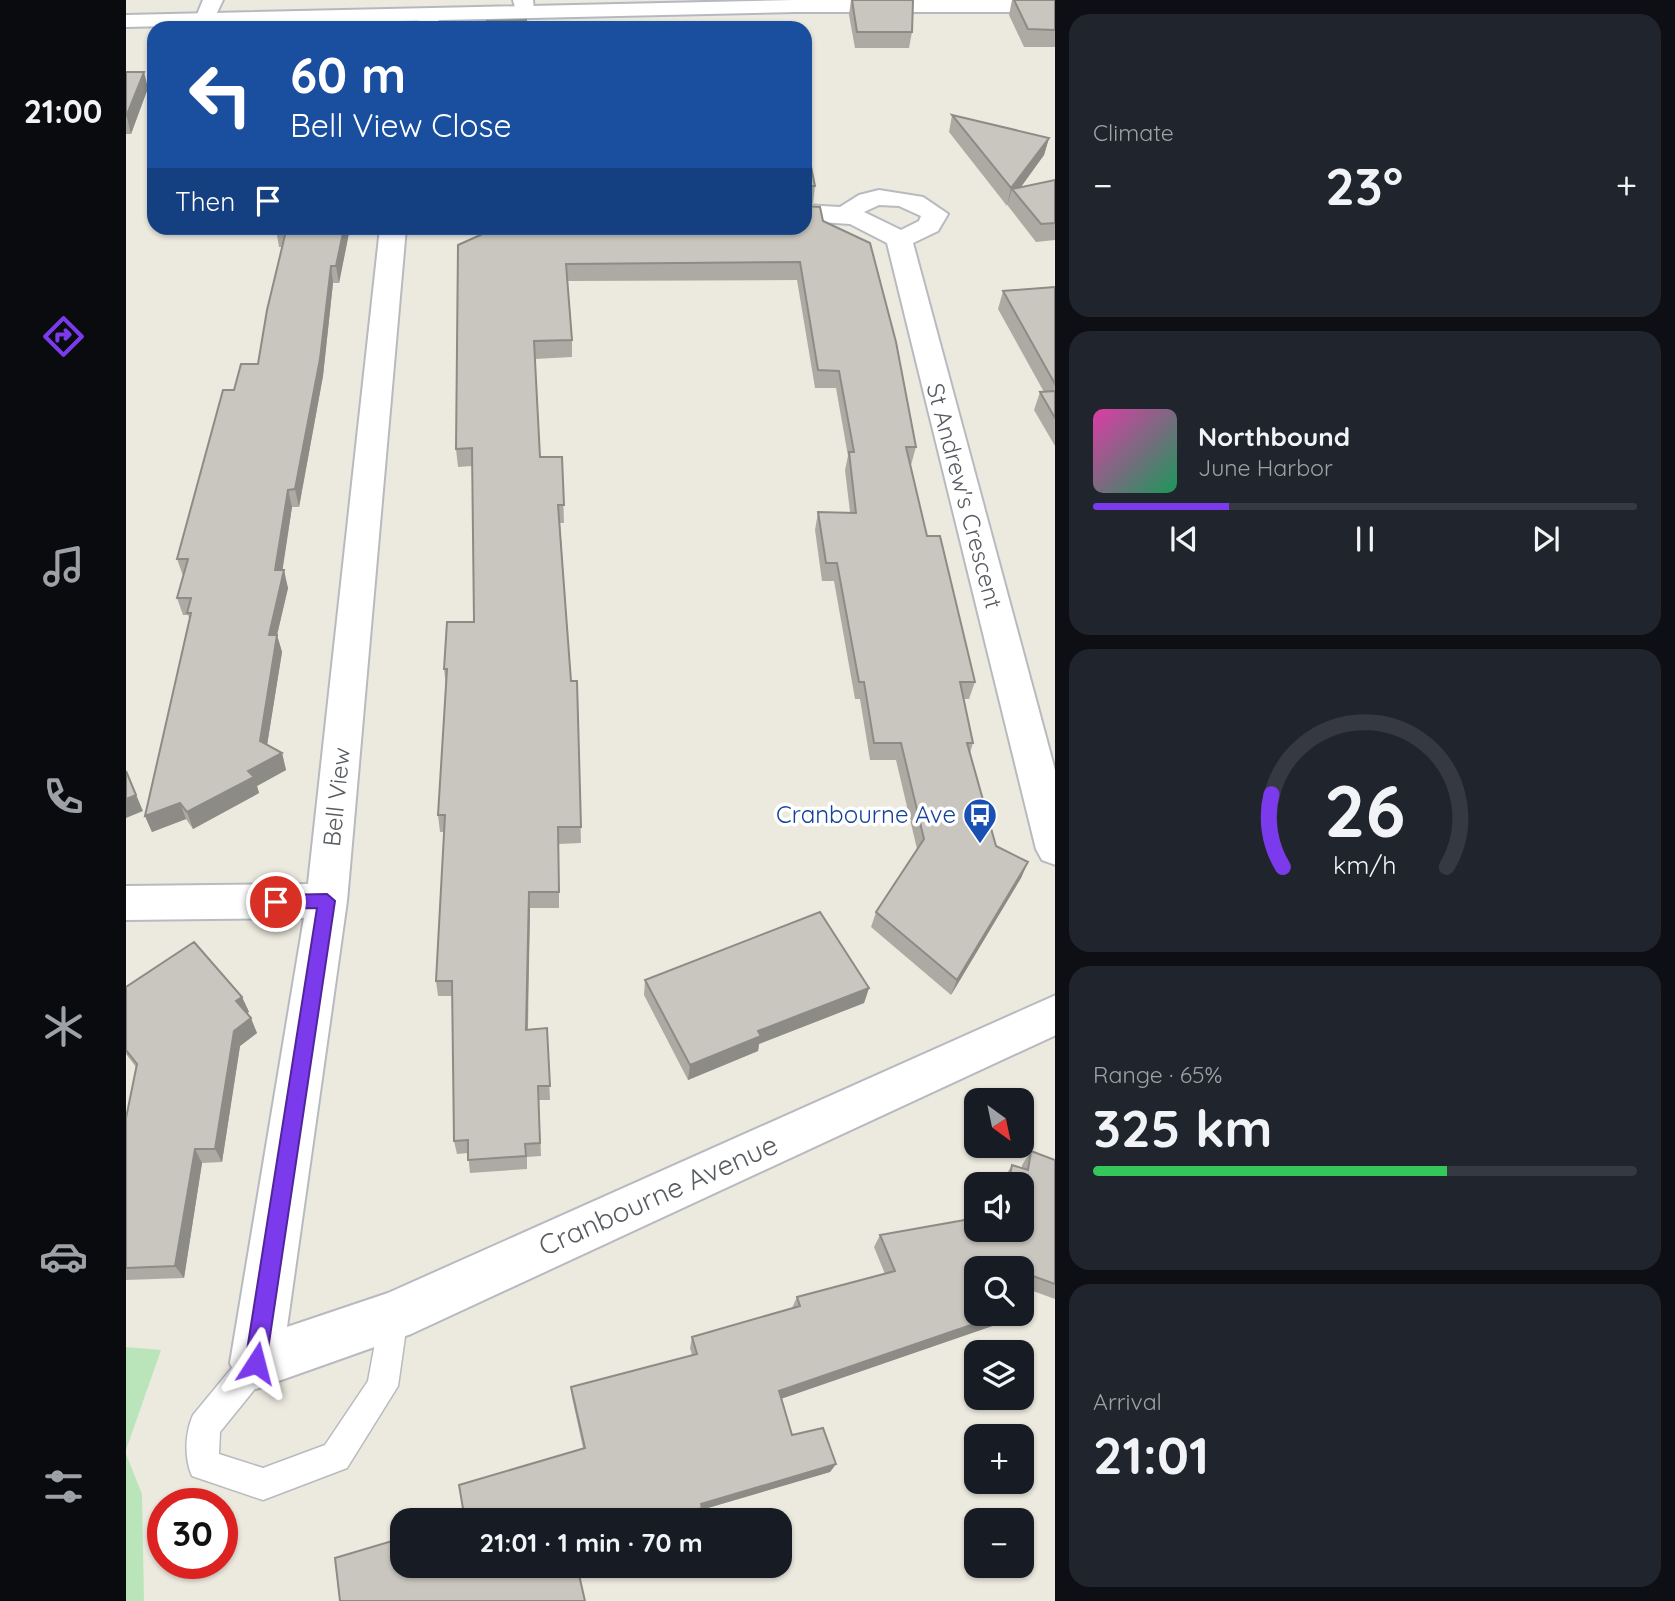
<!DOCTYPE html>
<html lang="en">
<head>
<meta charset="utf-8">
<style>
	body { margin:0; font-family:Quicksand,sans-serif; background:#20242c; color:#f1f3f6; height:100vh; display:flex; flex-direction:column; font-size:26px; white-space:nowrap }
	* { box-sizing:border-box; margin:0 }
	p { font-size:23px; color:#9ea1a6 }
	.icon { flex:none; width:38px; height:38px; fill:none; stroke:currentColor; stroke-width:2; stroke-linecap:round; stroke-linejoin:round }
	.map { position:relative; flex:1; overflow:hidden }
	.details { display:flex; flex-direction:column; gap:14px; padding:14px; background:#0d0f14; width:620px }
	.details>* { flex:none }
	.guide { position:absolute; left:21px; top:21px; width:665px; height:214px; border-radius:21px; box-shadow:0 2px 5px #0004; background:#1a4fa0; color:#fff; overflow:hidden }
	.needle { width:46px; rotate:147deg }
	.tools { position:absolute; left:838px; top:1088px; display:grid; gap:14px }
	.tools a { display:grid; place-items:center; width:70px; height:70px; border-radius:14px; background:#171b24; box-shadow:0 2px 5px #0004; font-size:35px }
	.speed { position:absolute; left:21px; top:1488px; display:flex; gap:14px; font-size:35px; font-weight:700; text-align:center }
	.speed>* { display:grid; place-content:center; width:91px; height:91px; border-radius:50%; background:#171b24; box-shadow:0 2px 5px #0004; line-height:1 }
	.speed .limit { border:10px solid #d22; background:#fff; color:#111 }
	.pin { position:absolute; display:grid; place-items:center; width:60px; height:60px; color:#fff; margin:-30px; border:4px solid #fff; border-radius:50%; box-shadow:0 2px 7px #0007 }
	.me { position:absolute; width:77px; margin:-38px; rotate:9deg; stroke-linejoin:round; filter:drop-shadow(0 0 5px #0008) }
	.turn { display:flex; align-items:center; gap:24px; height:147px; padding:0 28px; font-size:32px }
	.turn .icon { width:91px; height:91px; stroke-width:2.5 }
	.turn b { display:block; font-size:49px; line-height:60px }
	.then { display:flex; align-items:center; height:66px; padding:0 28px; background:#0003; gap:14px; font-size:26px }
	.big { font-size:52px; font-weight:800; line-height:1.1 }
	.details .widget { flex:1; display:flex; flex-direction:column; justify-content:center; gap:10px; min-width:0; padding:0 24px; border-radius:21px; background:#20242c }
	.details .dial { align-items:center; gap:0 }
	.dial svg { height:182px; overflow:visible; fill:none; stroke:#363941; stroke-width:7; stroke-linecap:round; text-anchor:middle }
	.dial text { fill:#f1f3f6; stroke:none }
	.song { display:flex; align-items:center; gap:21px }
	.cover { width:84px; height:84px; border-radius:10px; background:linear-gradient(135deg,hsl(320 70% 55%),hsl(150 70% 35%)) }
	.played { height:7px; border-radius:4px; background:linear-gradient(90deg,#7c3aed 25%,#363941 25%) }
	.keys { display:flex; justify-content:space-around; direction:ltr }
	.heat { display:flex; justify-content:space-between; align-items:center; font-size:38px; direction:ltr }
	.charge { height:10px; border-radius:5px; background:linear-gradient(90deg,#34c759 65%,#363941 0) }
	.trip { position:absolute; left:264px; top:1508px; width:402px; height:70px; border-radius:21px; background:#171b24; box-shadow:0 2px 5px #0004; font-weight:800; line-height:70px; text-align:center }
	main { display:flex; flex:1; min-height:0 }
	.dock { display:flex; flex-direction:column; width:126px; justify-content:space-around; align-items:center; background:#090b0e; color:#9ea1a6 }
	.dock .icon { width:49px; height:49px }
	.dock .on { color:#7c3aed }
	.dock b { font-size:32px; color:#f1f3f6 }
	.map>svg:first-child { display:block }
	.green { fill:#bae5bb }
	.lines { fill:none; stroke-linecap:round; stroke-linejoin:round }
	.lane-casing { stroke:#b7babf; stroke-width:3 }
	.street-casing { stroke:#b7babf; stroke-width:4 }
	.secondary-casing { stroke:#b5b9bf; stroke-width:4 }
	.lane { fill:#fff; fill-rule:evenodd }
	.street { fill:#fff; fill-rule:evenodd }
	.secondary { fill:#fff; fill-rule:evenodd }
	.wall { fill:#adaaa4 }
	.shaded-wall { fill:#8d8b86 }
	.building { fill:#c9c6bf; stroke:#8d8b86; stroke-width:2 }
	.route { fill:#7c3aed; stroke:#51269a; stroke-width:2 }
	.labels { text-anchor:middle; stroke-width:7; stroke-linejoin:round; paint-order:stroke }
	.street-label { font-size:24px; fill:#585c61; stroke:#fff }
	.transit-label { font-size:24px; fill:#164399; stroke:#fff; text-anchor:end }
	.near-street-label { font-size:28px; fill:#585c61; stroke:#fff }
</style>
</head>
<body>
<main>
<nav class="dock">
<b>21:00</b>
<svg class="icon on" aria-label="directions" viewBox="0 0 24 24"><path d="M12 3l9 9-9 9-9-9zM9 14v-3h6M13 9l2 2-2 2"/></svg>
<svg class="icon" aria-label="music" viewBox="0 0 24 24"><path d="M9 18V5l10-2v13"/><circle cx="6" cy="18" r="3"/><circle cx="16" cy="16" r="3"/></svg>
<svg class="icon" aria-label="phone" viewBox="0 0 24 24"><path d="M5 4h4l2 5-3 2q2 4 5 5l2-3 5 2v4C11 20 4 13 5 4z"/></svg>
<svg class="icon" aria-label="climate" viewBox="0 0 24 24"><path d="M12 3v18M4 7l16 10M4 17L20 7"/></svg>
<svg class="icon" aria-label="car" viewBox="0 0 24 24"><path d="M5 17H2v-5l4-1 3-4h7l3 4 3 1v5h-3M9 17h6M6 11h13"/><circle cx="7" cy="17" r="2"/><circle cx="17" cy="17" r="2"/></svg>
<svg class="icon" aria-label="filters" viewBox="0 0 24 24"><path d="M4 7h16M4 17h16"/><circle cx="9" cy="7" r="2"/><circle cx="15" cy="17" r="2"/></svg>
</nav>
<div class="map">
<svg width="930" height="1601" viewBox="0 0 930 1601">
	<rect width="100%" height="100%" fill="#eceadf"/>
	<path class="green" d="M0,1347L35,1350L0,1450Z
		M0,1454L16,1494L18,1601H0Z"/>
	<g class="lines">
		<g class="lane-casing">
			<path id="lane" d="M267,1301L278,1305L282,1316L272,1386L221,1468L137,1500L66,1476C58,1458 59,1433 67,1415L119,1352L130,1348L141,1352L145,1363L141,1374L94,1432L93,1454L137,1468L199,1445L242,1381L256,1305Z"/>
		</g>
		<g class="street-casing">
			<path id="street" d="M77,0H97L87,21H73L70,17Z
				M387,0H407L408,11L405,15H391Z
				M304,8L314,14L311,28H291L294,14Z
				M753,190L797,197L822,214L812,231L787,243L930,774V865L916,860L910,849L761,243L724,224L679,221V205L714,207L733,195ZM753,205L773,206L795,216L793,221L775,230L738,212Z
				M254,228H280L221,901L161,1327L262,1293L930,995V1035L285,1334L130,1389L112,1381L104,1363L178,918L0,920V886L182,884Z"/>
		</g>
		<g class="secondary-casing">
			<path id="secondary" d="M667,0H930V12H670L0,27V15Z"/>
		</g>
		<use href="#lane" class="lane"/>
		<use href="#street" class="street"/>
		<use href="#secondary" class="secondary"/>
	</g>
	<path class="wall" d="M725,0L786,32L783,48H729L723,15Z
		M886,0H929V47H898L883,15Z
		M0,72L22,88L5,134H0Z
		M826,115L923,138L918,155L894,187L929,180V240L910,242L882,206V204L881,206L823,132Z
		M679,137L689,186L687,203H679V206L697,221L790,447L785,465H784L801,536L849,682L843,699H838L847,743L844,753L870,846L902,862L895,878L825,995L745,927L750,912L791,849L770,760H744L734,699H729L708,581H696L689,530L692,512H724L719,470L722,456L710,388H689L671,280L441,281L446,340V357L409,359L414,457H436L438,523H434L445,681H451L455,843L433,844V908H404L402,1029L421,1028L424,1100H413L415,1156L401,1157V1169L344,1173L342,1153L331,1154L328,1141L326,996H312L310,981L318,832H314L312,815L320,686L318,669L348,622L346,466L332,467L330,449L332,245Z
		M224,228L213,283H207L197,376L173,507H166L156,570L162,588L151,635L156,652L141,745L156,753L160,770L131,786L133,793L67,829L60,819L26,832L19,816L64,620L62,615H57L51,598L57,576L51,559L108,390L132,364L156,247H153L150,230Z
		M929,287V446L908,410L914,392H918L872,309L877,291Z
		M519,980L743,988L738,1003L633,1044L632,1051L562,1080L518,995Z
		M0,987L116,997L123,1012L121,1013L131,1033L114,1046L96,1162L76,1163L58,1278L0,1280V1118L10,1067L0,1054Z
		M905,1151L929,1160V1299L896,1287V1269H850V1314H882L875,1323L656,1398L666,1435L710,1464L704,1472L575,1510L574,1515L555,1521H336L457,1448L446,1397L445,1387L566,1355L564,1348L566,1337L666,1308L671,1297L759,1274L748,1247L754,1235L896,1230V1185H876L878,1178L886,1165L896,1168V1165Z"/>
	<path class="shaded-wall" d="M18,72L22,88L5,134L1,117Z
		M923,138L918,155L890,194L886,189L881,206L885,188Z
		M218,228H224L213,283L210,266Z
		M205,266L207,283L197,376L173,507L169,489Z
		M162,490L166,507L154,587L149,570Z
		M158,570L162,588L151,635L156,652L139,758L134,741L143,635Z
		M156,753L160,770L131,786L133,793L67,829L61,812L122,771Z
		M0,771L17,811L0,818Z
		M54,803L60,819L26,832L19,816Z
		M902,862L895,878L825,995L831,980Z
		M403,892L404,908L401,1044L400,1030Z
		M743,988L738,1003L633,1044L632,1051L562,1080L564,1065L632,1031Z
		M116,997L123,1012L117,1016L110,1001Z
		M125,1018L131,1033L114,1046L96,1162L89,1149L108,1031Z
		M69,1149L76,1163L58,1278L49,1266Z
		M877,1314H882L875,1323L649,1401L653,1391Z
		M710,1464L704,1472L575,1510L574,1515L555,1521H531L575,1504Z"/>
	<path class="building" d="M726,0H787L786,32H731Z
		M888,0H929V30L902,29Z
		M400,20V28H361V21Z
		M202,24H264V28H202Z
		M0,72H18L0,117Z
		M826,115L923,138L885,188Z
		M679,137L689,186H679V206L694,207L697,221L744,243L770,342L790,447H780L801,536H814L849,682H834L847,743H841L870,846L902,862L831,980L750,912L798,839L775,743H748L738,682H733L711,563H700L692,512L730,513L723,452H728L713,371L692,370L674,262L440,264L446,340L408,341L414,457H436L438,505H432L445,681H451L455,827H432L433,892H403L400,1030L421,1028L424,1086H412L414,1143L399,1144L400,1156L342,1160V1140L328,1141L326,981H310L319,815H312L321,669H318L321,622H348L346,448L330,449L332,245L370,228H679Z
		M929,180V223L915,224L886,189Z
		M150,228H218L210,266H205L194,359L169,489L162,490L149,570H158L143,635H151L134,741L156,753L122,771L128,777L61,812L54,803L19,816L65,613H61L65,598H51L62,559H51L97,390H108L115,364H132L141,310L160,231L150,230Z
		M929,287V384L877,291Z
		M929,391V418L914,392Z
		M0,771L10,795L0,799Z
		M694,912L743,988L632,1031L635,1036L564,1065L519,980Z
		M68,942L116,997L110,1001L125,1018L108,1031L89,1149H69L49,1266L0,1268V1118L11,1064L0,1050V987Z
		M905,1151L929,1160V1284L896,1272V1269H887L868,1262L870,1269H850V1314H877L653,1391L666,1435L697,1428L710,1464L575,1504L576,1508L531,1521H336L339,1520L333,1485L459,1448L445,1387L571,1354L566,1337L674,1306L671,1297L769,1271L754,1235L850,1218V1230H896V1185H882L886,1165L902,1170Z
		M276,1538V1566H451L459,1601H214L209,1558Z"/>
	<path class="route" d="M201,894L209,901L140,1363L137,1371L130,1374L122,1371L119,1363L191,908L150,909L142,902L150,895Z"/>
	<defs>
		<g id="bus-pin" transform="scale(1.75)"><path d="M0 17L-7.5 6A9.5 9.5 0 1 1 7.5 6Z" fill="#1a4fb4" stroke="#fff"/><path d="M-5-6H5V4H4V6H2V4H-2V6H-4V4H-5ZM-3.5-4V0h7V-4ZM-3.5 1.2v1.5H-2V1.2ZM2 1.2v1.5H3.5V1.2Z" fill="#fff"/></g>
	</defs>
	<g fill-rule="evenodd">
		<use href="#bus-pin" x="854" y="815"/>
	</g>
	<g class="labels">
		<g class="street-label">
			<text transform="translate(838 496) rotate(75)" y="8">St Andrew's Crescent</text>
			<text transform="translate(211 797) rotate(-84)" y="8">Bell View</text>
		</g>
		<g class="transit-label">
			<text x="830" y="823">Cranbourne Ave</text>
		</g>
		<g class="near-street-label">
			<text transform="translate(532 1195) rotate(-24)" y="10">Cranbourne Avenue</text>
		</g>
	</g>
</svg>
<div class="tools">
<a><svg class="needle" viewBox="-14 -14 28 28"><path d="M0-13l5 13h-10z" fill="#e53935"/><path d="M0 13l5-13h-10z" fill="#9ea1a6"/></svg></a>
<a><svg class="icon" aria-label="sound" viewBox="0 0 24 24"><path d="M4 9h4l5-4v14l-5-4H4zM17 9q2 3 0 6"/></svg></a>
<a><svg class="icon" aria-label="search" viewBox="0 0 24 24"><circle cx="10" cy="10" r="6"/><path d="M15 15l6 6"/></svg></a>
<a><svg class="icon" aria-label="layers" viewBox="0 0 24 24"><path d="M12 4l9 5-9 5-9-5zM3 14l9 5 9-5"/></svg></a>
<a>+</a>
<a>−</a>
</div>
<div class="speed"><div class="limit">30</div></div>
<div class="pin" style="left:150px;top:902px;background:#d93025"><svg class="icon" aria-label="arrive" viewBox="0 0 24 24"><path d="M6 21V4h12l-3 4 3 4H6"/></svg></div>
<svg class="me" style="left:130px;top:1363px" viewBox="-20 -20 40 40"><path d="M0-17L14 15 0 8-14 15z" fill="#7c3aed" stroke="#fff" stroke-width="4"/></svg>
<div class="trip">21:01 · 1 min · 70 m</div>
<div class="guide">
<div class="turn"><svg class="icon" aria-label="left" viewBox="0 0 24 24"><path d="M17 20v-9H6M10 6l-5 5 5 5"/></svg><div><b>60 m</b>Bell View Close</div></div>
<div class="then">Then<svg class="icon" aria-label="arrive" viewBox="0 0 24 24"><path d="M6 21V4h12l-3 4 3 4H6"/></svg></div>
</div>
</div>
<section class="details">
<div class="widget"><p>Climate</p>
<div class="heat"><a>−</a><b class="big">23°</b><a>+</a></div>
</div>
<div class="widget">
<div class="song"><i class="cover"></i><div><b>Northbound</b><p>June Harbor</p></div></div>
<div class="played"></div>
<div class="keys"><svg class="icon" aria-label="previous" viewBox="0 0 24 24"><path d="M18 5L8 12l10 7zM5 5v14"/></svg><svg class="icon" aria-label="pause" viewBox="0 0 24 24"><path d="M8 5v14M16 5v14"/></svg><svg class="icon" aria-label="next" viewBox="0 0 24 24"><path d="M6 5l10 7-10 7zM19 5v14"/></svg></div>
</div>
<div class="widget dial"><svg viewBox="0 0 100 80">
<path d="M14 69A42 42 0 1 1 86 69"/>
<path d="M14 69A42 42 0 0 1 9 37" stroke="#7c3aed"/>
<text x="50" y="56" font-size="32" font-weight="700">26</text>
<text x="50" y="72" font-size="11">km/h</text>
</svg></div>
<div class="widget"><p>Range · 65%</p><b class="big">325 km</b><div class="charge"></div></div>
<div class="widget"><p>Arrival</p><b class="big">21:01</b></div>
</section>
</main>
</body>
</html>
